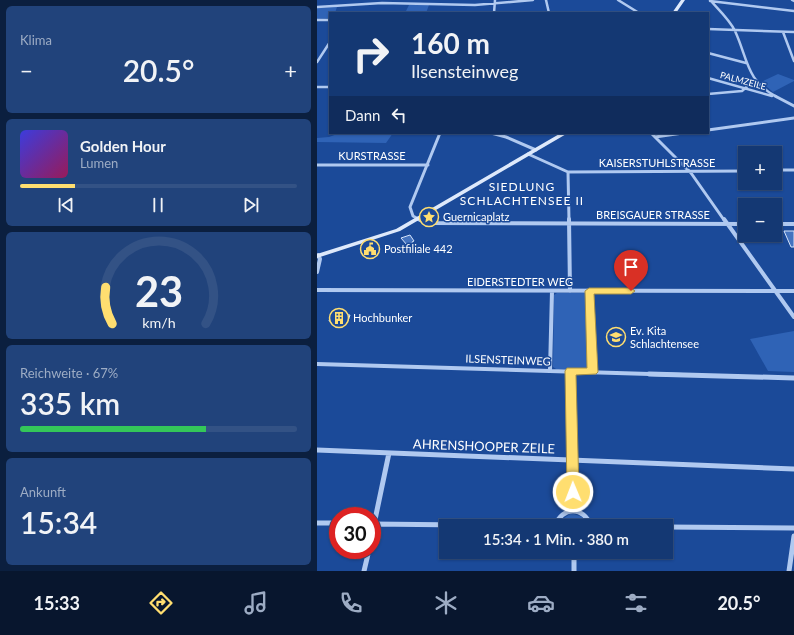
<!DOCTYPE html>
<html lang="de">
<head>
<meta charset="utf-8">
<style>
	body { margin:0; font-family:Lato,sans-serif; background:#21437b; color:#f1f3f6; height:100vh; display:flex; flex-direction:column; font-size:15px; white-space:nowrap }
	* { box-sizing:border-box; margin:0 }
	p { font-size:13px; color:#9dacc4 }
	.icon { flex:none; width:22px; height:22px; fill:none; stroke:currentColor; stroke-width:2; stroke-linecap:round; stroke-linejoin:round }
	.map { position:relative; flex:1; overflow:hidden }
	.panel { display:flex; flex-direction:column; gap:6px; padding:6px; background:#0b1f3f; width:317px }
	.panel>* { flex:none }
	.banner { position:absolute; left:12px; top:12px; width:380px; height:122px; border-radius:0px; box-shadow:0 1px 3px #0004,0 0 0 1px #335285; background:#143873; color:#f1f3f6; overflow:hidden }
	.controls { position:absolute; left:421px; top:146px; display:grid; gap:8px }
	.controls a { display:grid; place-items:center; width:44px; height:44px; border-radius:0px; background:#143873; box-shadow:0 1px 3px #0004,0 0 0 1px #335285; font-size:20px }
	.speed { position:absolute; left:12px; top:507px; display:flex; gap:8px; font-size:20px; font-weight:700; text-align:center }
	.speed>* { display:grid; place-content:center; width:52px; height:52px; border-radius:50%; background:#143873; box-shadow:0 1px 3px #0004,0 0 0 1px #335285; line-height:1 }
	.speed .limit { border:6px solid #d22; background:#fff; color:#111 }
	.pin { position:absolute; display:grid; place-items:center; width:34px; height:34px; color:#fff; margin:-41px -17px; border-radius:50% 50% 50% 0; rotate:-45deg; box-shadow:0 0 4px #0007 }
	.pin .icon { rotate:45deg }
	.me { position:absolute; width:44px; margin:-22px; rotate:359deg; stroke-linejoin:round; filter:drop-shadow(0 0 3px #0008) }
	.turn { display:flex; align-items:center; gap:14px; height:84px; padding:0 16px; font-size:18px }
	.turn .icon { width:52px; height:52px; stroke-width:2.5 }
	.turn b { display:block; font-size:28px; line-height:34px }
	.then { display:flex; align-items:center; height:38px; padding:0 16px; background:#0003; gap:8px; font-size:15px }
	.big { font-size:30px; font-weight:600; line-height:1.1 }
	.panel .widget { flex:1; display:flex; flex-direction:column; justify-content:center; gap:6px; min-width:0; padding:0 14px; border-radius:6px; background:#21437b }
	.panel .dial { align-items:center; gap:0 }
	.dial svg { height:104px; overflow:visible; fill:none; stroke:#335285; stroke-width:7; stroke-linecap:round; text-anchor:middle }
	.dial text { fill:#f1f3f6; stroke:none }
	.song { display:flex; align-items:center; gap:12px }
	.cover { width:48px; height:48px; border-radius:6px; background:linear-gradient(135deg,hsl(240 70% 55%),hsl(330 70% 35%)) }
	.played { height:4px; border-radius:2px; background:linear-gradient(90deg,#ffde70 20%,#335285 20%) }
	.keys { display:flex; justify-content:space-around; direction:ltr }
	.heat { display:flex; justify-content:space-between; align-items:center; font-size:22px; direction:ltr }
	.charge { height:6px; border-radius:3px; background:linear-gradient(90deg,#34c759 67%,#335285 0) }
	.trip { position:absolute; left:122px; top:519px; width:234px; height:40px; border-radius:0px; background:#143873; box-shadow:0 1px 3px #0004,0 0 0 1px #335285; font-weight:600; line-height:40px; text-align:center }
	.dock { display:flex; height:64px; justify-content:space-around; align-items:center; background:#08162e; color:#9dacc4 }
	.dock .icon { width:28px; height:28px }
	.dock .selected { color:#ffde70 }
	.dock b { font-size:18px; color:#f1f3f6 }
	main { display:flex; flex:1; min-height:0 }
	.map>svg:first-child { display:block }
	.green { fill:#2f63b6 }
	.building { fill:#4473bf; stroke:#d7e5fb }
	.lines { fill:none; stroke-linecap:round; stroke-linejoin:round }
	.street-far3 { stroke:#b0c9f0; stroke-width:2.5 }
	.street-far2 { stroke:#b0c9f0; stroke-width:3 }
	.street-far1 { stroke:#b0c9f0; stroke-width:4 }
	.street { stroke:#b0c9f0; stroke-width:5 }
	.secondary { fill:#dee9fb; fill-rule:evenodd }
	.route { fill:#ffde70; stroke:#a69049 }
	.labels { text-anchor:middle; stroke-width:3; stroke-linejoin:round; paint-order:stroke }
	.far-street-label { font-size:9px; fill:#fff; stroke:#1b4a99 }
	.street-label { font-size:11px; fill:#fff; stroke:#1b4a99 }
	.poi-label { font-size:11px; fill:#fff; stroke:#1b4a99; text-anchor:start }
	.neighbourhood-label { font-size:12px; letter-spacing:1px; fill:#fff; stroke:#1b4a99 }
	.near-street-label { font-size:13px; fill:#fff; stroke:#1b4a99 }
</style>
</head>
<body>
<main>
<section class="panel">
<div class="widget"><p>Klima</p>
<div class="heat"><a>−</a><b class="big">20.5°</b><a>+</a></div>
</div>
<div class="widget">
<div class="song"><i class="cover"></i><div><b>Golden Hour</b><p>Lumen</p></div></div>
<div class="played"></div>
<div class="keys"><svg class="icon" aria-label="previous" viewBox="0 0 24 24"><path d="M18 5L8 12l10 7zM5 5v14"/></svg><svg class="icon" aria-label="pause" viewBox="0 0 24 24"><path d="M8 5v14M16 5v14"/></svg><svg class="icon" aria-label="next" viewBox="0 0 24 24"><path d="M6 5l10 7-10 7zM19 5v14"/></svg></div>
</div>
<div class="widget dial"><svg viewBox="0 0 100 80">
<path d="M14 69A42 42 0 1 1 86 69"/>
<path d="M14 69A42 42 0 0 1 9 41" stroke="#ffde70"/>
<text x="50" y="56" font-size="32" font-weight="700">23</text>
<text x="50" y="72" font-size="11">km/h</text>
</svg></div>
<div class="widget"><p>Reichweite · 67%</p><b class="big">335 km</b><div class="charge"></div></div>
<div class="widget"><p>Ankunft</p><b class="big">15:34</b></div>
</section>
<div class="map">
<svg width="477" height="571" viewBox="0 0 477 571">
	<rect width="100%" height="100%" fill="#1b4a99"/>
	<path class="green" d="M92,5H112L109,13H88Z
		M20,7L18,13H13V18L0,19V8Z
		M461,74L477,80V81L456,92L444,82Z
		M23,133H76L69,143L0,142V138L12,137Z
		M240,293H269L270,295L272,369H239L236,367L237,295Z
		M477,331V372L451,371L433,339Z
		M253,514H257L265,517L271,526H243L246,519Z"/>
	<path class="building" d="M467,231H477V247H474Z
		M93,235L97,241L95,242L96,244L90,245L84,238Z
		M14,314L33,315L31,321H12Z"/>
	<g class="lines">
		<path class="street-far3" d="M229,0L232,13
			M301,0L322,13
			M393,0C401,9 413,20 418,31C431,59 429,81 460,97
			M475,0L477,1
			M393,1L477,11
			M0,7L65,3L158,5L216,0
			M177,13L178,0
			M0,20H13
			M391,29L477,32
			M466,32L477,61
			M391,53L429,63
			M0,62L13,42
			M391,78L455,96
			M0,87H13
			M391,94L425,91L436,81H439"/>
		<path class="street-far2" d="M458,96L477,106
			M391,130L477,118
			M174,133L189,137L219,150
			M334,133L374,173L407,220
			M338,137L366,133
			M211,154L251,172L252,220
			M0,165H111
			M458,170H477
			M251,172L428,171
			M103,220L96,216L93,207L123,133"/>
		<path class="street-far1" d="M101,219L110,223L428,224
			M252,219L253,291
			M407,219L477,317
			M458,224H477
			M0,272L3,259L1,255
			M0,290L477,291
			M272,291L276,371
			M0,364L366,375
			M233,371L235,291
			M253,371V375"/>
		<path class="street" d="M253,374L256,511
			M332,374L477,378
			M0,450L477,469
			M0,523H21
			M55,524L238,526
			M238,526C246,506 266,506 274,526
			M349,527L477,528
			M55,534L72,453
			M257,552V571
			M47,571L52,550
			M472,571L477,536"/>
		<path class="secondary" d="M364,0H368L359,13H355Z
			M244,133H251L83,231L0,258V254L79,229Z"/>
	</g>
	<path class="route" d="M272,288H314L318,291L314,294H277L281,372L279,374L259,375L262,492L260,495L256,497L252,495L250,492L248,371L250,368H270L268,291Z"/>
	<defs>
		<g id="sight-ring" transform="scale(1)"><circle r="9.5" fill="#1b4a99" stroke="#ffde70" stroke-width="1.5"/><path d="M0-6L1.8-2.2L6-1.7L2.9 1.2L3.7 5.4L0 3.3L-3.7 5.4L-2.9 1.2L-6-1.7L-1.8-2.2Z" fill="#ffde70"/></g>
		<g id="civic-ring" transform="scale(1)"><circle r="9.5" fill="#1b4a99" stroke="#ffde70" stroke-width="1.5"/><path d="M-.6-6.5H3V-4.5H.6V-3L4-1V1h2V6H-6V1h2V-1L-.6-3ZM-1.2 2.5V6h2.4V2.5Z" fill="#ffde70"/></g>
		<g id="building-ring" transform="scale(1)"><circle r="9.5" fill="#1b4a99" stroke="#ffde70" stroke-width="1.5"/><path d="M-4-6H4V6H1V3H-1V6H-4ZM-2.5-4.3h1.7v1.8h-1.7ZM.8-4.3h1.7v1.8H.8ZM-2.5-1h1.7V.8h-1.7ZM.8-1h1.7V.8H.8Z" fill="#ffde70"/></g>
		<g id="school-ring" transform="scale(1)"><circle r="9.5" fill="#1b4a99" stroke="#ffde70" stroke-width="1.5"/><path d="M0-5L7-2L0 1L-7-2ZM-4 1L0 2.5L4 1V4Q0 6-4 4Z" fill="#ffde70"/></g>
	</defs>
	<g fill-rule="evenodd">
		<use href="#sight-ring" x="112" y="217"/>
		<use href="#civic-ring" x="53" y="249"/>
		<use href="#building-ring" x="22" y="318"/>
		<use href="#school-ring" x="299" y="337"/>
	</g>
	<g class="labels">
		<g class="far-street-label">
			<text transform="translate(426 81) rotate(15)" y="3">PALMZEILE</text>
		</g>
		<g class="street-label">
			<text x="55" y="160">KURSTRASSE</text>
			<text x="340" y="167">KAISERSTUHLSTRASSE</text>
			<text x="336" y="219">BREISGAUER STRASSE</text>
			<text x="203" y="286">EIDERSTEDTER WEG</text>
			<text transform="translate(191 360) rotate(2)" y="4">ILSENSTEINWEG</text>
		</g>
		<g class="poi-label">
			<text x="126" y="221">Guernicaplatz</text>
			<text x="67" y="253">Postfiliale 442</text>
			<text x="36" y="322">Hochbunker</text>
			<text x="313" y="335">Ev. Kita<tspan x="313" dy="13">Schlachtensee</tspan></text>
		</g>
		<g class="neighbourhood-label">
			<text x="205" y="191">SIEDLUNG<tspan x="205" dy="14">SCHLACHTENSEE II</tspan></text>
		</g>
		<g class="near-street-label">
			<text transform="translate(167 446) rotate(2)" y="5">AHRENSHOOPER ZEILE</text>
		</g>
	</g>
</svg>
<div class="controls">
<a>+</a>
<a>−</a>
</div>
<div class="speed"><div class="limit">30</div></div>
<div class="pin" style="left:314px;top:291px;background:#d93025"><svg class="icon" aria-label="arrive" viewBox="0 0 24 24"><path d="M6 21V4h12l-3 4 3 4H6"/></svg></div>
<svg class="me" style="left:256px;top:492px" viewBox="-20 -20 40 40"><circle r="17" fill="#ffde70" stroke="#fff" stroke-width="3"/><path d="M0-11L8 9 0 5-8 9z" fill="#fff"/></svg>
<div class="trip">15:34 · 1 Min. · 380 m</div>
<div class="banner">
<div class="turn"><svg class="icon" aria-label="right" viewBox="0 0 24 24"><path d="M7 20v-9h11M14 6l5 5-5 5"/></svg><div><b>160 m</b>Ilsensteinweg</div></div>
<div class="then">Dann<svg class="icon" aria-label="left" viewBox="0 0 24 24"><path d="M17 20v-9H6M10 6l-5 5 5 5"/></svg></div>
</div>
</div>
</main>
<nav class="dock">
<b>15:33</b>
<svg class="icon selected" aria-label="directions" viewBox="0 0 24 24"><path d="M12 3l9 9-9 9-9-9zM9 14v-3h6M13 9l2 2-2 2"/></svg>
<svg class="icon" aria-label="music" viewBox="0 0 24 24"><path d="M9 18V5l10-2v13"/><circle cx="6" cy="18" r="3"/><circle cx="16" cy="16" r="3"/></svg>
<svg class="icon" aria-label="phone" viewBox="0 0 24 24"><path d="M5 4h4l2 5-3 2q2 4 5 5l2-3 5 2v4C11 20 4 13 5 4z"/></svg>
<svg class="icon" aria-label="climate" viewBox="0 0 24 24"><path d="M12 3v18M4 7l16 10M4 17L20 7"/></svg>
<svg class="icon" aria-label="car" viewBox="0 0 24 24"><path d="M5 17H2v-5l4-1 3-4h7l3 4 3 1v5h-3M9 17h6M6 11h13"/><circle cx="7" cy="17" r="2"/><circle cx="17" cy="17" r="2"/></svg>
<svg class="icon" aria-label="filters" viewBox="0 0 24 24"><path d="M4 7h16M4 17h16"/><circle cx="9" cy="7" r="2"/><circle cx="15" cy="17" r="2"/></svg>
<b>20.5°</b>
</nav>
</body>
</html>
